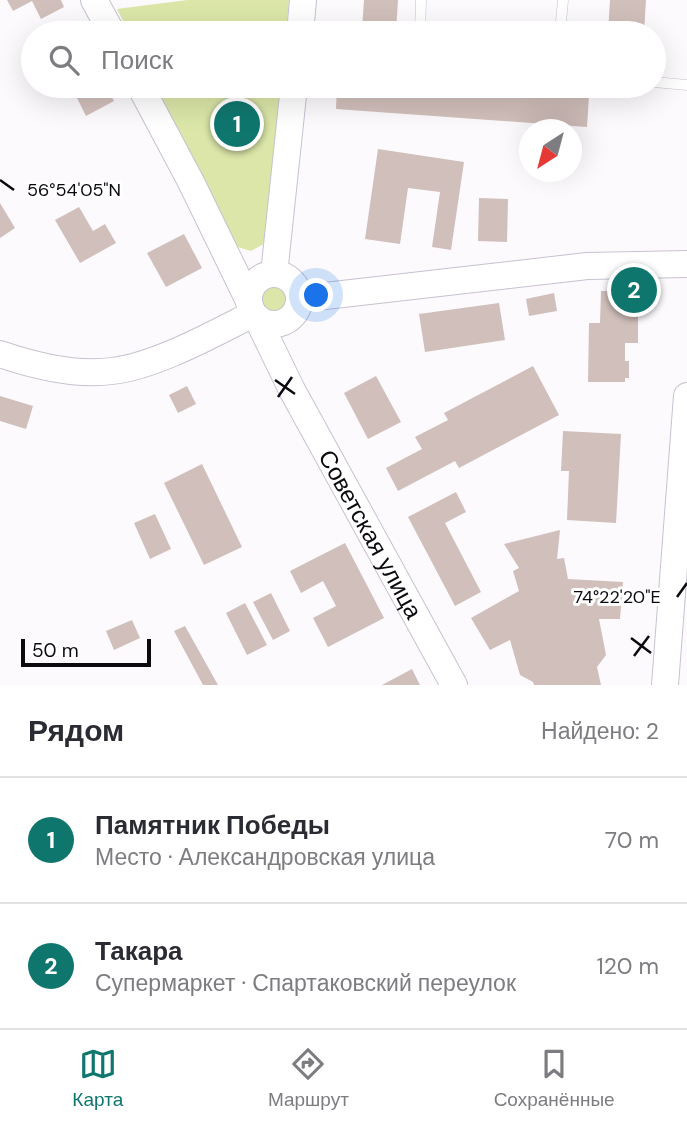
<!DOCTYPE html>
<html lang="ru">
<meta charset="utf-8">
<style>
body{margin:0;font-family:"DM Sans",sans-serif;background:#f7f7f7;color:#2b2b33}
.compass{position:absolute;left:519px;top:119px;width:63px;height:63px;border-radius:50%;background:#fff;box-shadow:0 7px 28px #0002;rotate:216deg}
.scale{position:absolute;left:21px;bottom:18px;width:130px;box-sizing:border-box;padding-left:7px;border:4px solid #0c0a0f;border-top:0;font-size:19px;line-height:24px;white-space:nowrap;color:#0c0a0f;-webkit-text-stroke:5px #fff;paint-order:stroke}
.you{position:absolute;left:317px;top:296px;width:24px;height:24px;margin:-18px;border:5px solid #fff;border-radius:50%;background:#1a73e8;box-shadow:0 0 0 10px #1a73e833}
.badge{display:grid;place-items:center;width:46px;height:46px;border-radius:50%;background:#0f766e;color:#fff;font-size:23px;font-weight:700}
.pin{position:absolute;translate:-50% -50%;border:4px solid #fff;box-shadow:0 2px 7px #0006}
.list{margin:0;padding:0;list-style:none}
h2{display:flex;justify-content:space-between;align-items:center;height:91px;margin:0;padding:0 28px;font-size:30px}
h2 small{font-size:23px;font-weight:400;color:#7c7c81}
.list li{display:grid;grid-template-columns:46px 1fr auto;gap:21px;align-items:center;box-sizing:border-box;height:126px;padding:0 28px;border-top:2px solid #e1e1e2}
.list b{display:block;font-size:26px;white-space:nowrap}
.list p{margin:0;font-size:23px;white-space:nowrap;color:#7c7c81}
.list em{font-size:23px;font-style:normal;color:#7c7c81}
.icon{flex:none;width:38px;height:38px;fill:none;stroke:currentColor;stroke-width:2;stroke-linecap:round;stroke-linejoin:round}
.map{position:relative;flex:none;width:687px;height:685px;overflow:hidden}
.search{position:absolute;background:#fff;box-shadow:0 7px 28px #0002;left:21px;right:21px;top:21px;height:77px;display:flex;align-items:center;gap:18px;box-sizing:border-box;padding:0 24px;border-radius:38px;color:#7c7c81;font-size:26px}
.sheet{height:343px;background:#fff}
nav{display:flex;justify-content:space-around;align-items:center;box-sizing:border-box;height:98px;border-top:2px solid #e1e1e2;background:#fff;font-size:19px;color:#7c7c81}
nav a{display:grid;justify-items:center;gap:4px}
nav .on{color:#0f766e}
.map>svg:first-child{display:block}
</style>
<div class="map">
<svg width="687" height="685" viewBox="0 0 687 685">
<rect width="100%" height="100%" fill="#fcfafd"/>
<g fill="#dbe6a8">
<polygon points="187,0 289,0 286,33 129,33 117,9"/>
<polygon points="155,86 281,86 268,235 262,245 251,251 238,247 228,234"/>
<circle cx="274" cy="300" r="14"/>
</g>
<g fill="#d1bfbb">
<polygon points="7,0 61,0 64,7 41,19 32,1 13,11"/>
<polygon points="364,0 398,0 396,31 362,29"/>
<polygon points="610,0 646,0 644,33 608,33"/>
<polygon points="81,86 106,86 114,101 86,116 73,90"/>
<polygon points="337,86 460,86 589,95 587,127 336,109"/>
<polygon points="378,149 464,162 451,250 432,247 440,192 408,188 400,244 365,239"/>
<polygon points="479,198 508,199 507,242 478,241"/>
<polygon points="0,203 15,228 0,238"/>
<polygon points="79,207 93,231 105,224 116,243 80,263 55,220"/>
<polygon points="184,234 202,268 166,287 147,253"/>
<polygon points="625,285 638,285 638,343 625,343 625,361 629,361 629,378 625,378 625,382 588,382 589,323 600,323 601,291 625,291"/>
<polygon points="554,293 557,311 529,316 526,299"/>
<polygon points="499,303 505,340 425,352 419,314"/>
<polygon points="533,366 559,415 459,468 455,461 398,491 386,468 422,449 415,437 448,420 444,413"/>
<polygon points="376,376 401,422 368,439 344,393"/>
<polygon points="187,386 196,404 178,413 169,395"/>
<polygon points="0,396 33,406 26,429 0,421"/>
<polygon points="563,431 621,434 616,523 567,520 569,471 561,471"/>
<polygon points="202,464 242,547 204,565 164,483"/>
<polygon points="456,492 466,512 445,523 481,592 455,606 408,517"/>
<polygon points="155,514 171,549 150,559 134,523"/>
<polygon points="560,530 557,559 564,558 568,579 623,582 620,619 599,619 606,655 597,667 601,685 534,685 533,682 520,675 510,640 490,650 471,618 519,591 513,571 519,568 504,544"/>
<polygon points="345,543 384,618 328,647 313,618 336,606 323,581 301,593 290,571"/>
<polygon points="271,593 290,631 273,640 253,602"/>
<polygon points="245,603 267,645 247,655 226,613"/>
<polygon points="132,620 140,638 114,650 106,631"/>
<polygon points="185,626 218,685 203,685 174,631"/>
<polygon points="412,669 420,685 382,685"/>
</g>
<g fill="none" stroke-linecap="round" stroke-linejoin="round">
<g stroke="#c8c1d0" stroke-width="11">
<g id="lane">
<polyline points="420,33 421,0"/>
<polyline points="560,33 563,0"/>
<polyline points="654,82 687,85"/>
</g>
</g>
<g stroke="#c8c1d0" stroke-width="28">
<g id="secondary">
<polyline points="94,0 112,33"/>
<polyline points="300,33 303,0"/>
<polyline points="140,86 191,182 248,299"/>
<circle cx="274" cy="299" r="25"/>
<polyline points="274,274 294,86"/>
<polyline points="299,299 587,266 687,264"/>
<path id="s1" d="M258,320l34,70 162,295"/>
<path d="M0,354c35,12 75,22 112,17 44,-5 101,-37 141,-57"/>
<polyline points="665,685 687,396"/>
</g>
</g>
<use href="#lane" stroke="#fff" stroke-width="10"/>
<use href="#secondary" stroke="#fff" stroke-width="26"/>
</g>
<path fill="none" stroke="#0c0a0f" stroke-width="2.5" d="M0,180l14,10M275,380l20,14M278,397l14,-20M677,597l10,-14M631,638l20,15M634,656l15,-20"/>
<g text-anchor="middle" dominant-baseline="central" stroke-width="6" stroke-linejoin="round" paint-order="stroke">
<g font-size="24" fill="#0c0a0f" stroke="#fff">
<text stroke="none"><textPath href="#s1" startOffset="242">Советская улица</textPath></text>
</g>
</g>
<g font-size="18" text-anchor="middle" fill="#0c0a0f" stroke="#fff" stroke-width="6" stroke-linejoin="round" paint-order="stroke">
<text x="74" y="196">56°54'05"N</text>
<text x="617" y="603">74°22'20"E</text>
</g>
</svg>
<svg class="compass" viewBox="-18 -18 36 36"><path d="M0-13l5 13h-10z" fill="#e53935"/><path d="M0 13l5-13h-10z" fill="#7c7c81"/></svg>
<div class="scale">50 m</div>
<div class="you"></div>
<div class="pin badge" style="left:237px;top:124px">1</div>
<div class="pin badge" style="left:634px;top:290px">2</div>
<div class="search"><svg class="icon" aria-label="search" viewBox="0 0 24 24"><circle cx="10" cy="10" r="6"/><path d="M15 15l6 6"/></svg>Поиск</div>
</div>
<section class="sheet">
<h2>Рядом<small>Найдено: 2</small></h2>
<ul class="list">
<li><span class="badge">1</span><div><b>Памятник Победы</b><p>Место · Александровская улица</p></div><em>70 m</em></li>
<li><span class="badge">2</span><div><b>Такара</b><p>Супермаркет · Спартаковский переулок</p></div><em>120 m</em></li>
</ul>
</section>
<nav>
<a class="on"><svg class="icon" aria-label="map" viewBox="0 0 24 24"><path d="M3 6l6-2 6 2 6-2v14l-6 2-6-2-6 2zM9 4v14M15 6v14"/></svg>Карта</a>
<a><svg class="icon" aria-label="directions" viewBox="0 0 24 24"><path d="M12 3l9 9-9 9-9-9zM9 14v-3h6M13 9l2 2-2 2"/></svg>Маршрут</a>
<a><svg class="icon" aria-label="saved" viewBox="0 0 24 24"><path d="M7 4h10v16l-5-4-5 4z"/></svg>Сохранённые</a>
</nav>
